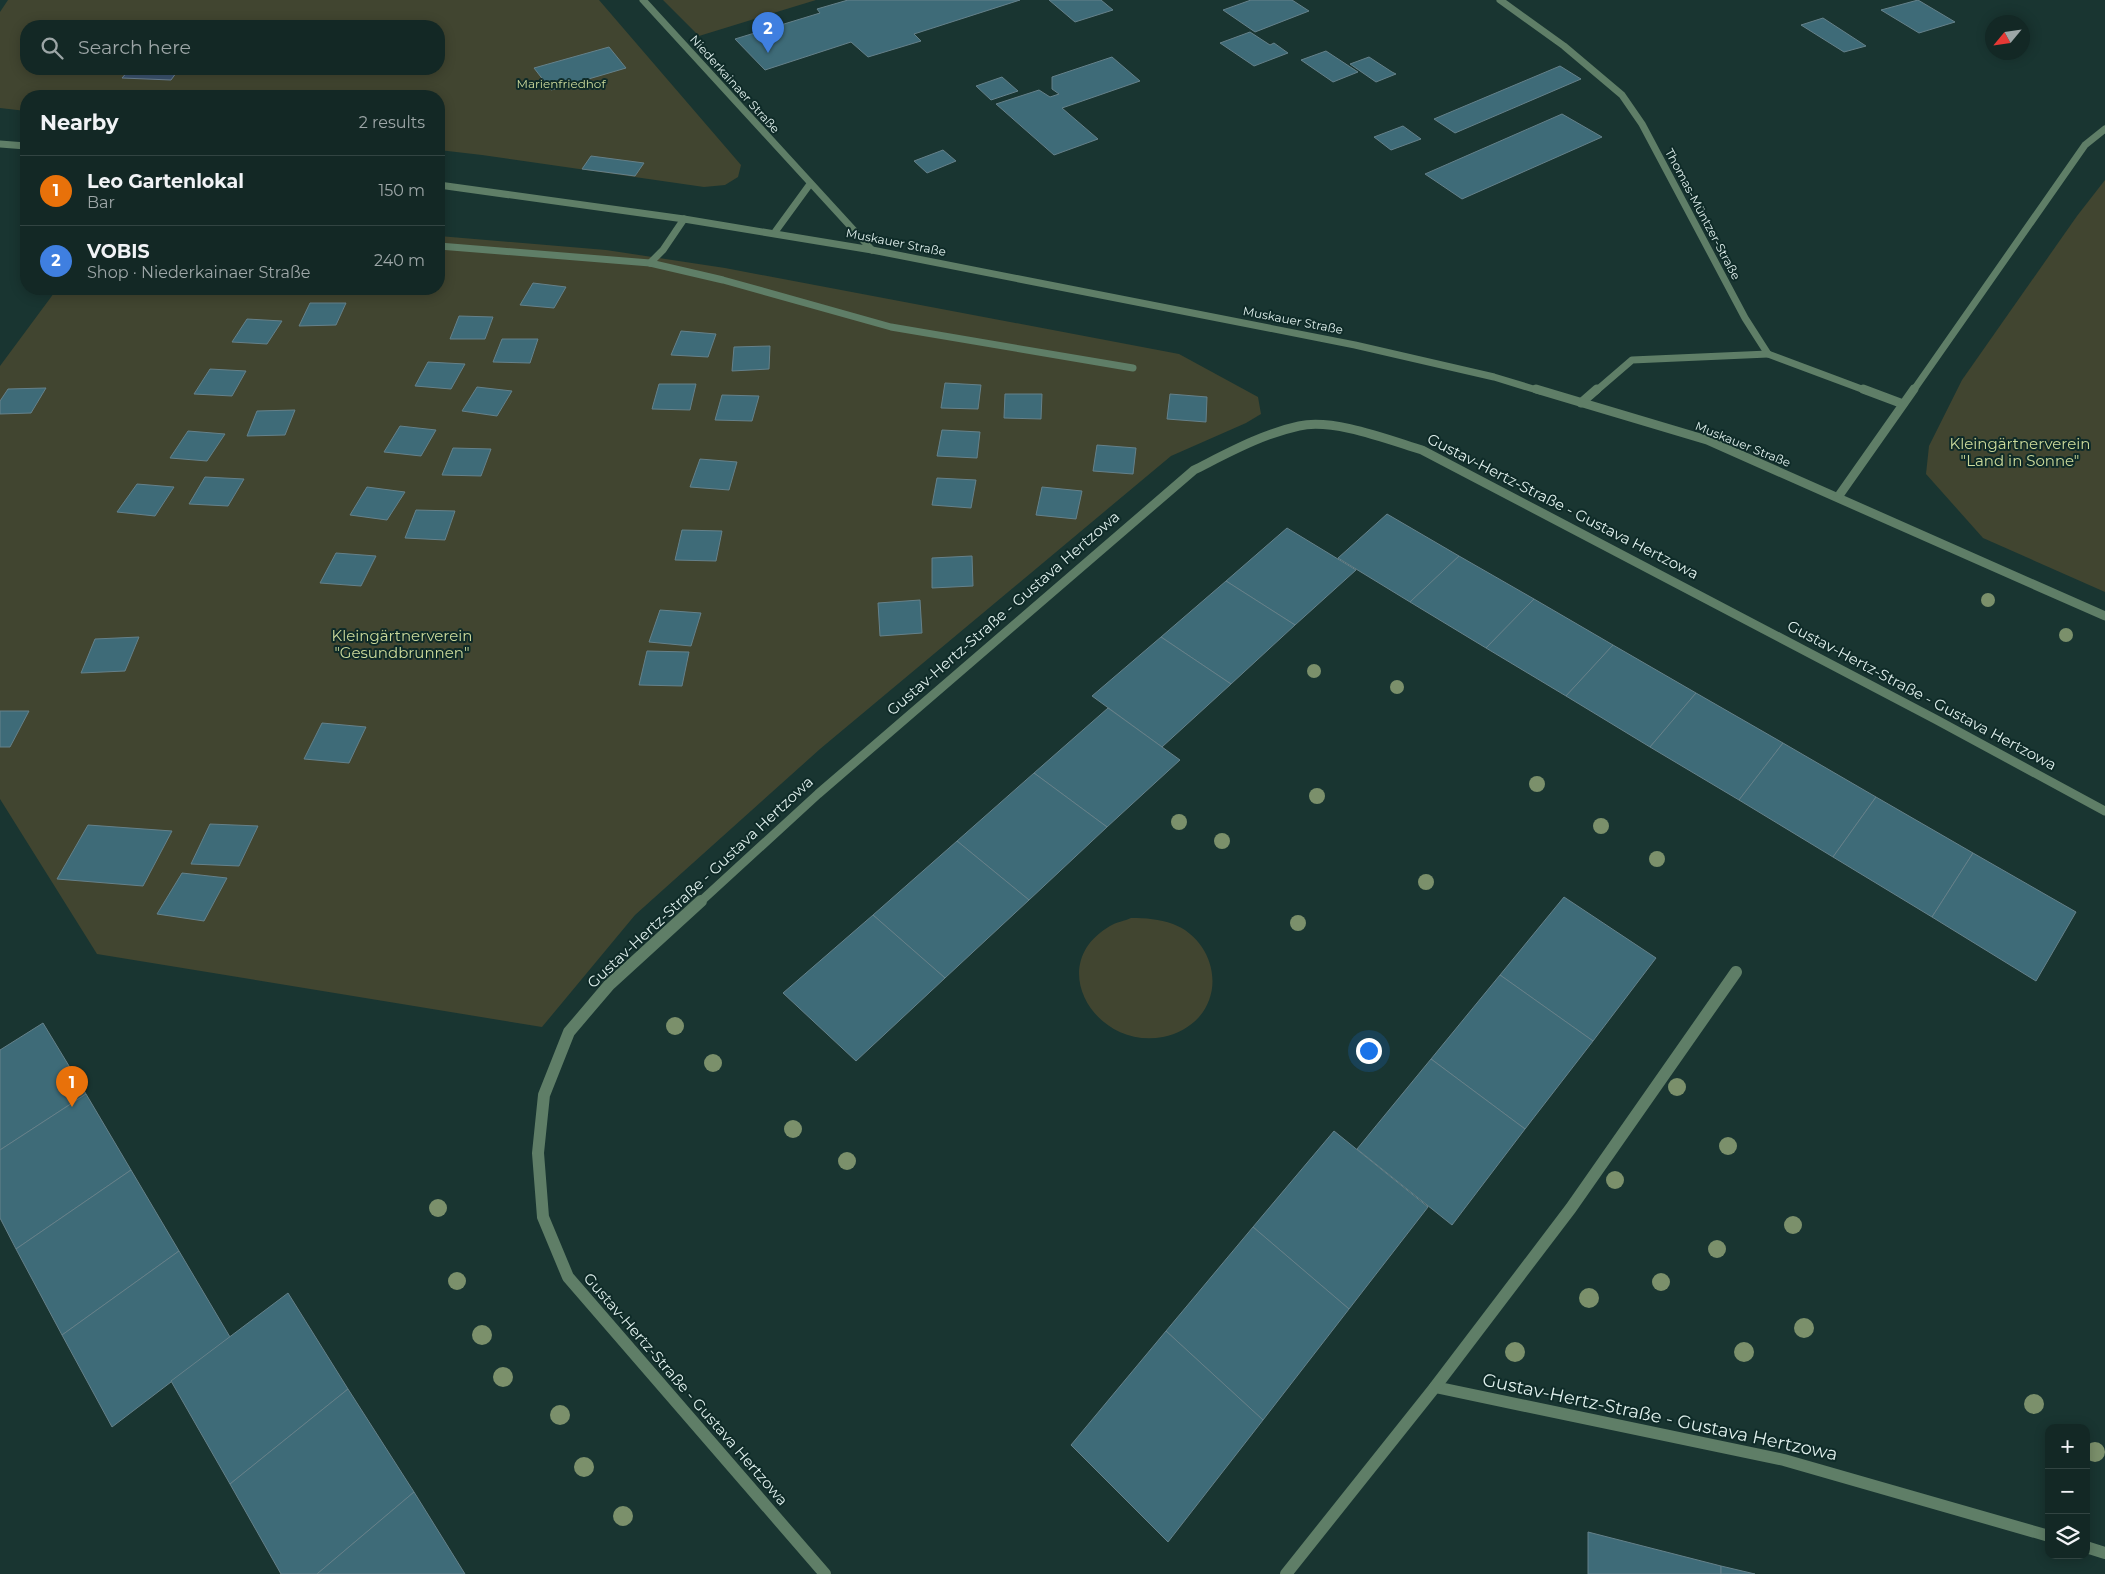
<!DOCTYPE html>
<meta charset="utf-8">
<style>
body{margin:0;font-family:Montserrat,sans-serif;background:#203432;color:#f1f3f6}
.controls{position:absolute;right:15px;bottom:15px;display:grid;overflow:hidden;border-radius:10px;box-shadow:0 2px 12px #0003}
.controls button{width:45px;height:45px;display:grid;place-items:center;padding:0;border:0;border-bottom:1px solid #324442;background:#132825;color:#f1f3f6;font:25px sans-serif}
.compass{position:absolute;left:1985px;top:15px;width:45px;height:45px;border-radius:50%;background:#132825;box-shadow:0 2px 12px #0003;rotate:241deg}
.you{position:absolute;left:1368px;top:1050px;width:18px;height:18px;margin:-12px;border:4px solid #fff;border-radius:50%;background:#1a73e8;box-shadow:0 0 0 8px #1a73e833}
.badge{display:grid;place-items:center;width:32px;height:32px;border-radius:50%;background:#bca0f2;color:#fff;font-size:16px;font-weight:700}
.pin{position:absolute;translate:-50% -41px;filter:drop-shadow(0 1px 2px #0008)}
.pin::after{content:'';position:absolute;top:26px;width:18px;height:15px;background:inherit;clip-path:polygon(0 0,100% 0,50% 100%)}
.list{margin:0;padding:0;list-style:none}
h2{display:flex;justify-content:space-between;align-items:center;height:65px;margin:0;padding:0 20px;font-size:21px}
h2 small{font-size:16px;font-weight:400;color:#9da6a7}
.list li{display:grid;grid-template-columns:32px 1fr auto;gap:15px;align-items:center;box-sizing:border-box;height:70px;padding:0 20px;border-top:1px solid #324442}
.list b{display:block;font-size:19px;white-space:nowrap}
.list p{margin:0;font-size:16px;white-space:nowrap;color:#9da6a7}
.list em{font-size:16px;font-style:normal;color:#9da6a7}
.icon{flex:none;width:28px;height:28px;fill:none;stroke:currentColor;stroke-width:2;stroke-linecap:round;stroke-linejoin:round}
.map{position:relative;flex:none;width:2105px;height:1574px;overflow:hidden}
.search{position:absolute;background:#132825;box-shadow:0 2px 12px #0003;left:20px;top:20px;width:425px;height:55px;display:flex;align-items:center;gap:12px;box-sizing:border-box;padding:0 18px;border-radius:20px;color:#9da6a7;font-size:19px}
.panel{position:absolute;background:#132825;box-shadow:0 2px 12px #0003;left:20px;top:90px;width:425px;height:205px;border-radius:20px}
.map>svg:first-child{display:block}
</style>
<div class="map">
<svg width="2105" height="1574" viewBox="0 0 2105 1574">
<rect width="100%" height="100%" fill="#193531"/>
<g fill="#414530" fill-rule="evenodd">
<path d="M8,0h591l142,165 -3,12 -13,8 -21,2 -222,-32 -43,-5v-54h-413v15l-26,-3v-96zM26,26h413v43h-413z"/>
<polygon points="663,0 816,0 699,36"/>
<polygon points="2105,180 2105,592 1983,538 1926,474 1929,446 1962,380 2077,216"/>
<polygon points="439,236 606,250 725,268 1179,354 1258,397 1261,414 1246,423 1171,456 820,749 635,915 542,1027 97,954 0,799 0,366 57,289 439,289"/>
<path d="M1131,918c15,0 28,1 42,6 37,14 53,62 26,93 -10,11 -22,17 -36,20 -67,13 -120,-72 -53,-111 6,-4 15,-5 21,-8z"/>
</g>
<polygon fill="#3a516c" stroke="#6c8193" points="130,69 179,69 171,80 122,78"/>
<g fill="#3e6b78" stroke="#65818a">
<polygon points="848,0 1020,0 914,34 921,41 868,57 851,42 765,70 735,39 820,13 817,9"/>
<polygon points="1049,0 1101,0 1113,10 1075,22"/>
<polygon points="1251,0 1292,0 1309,11 1255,32 1223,10"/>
<polygon points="1918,0 1955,22 1919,33 1881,10"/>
<polygon points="1823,18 1866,46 1844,52 1801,25"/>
<polygon points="1250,32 1270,45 1274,43 1288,53 1254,66 1220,43"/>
<polygon points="609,47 626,68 551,90 534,68"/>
<polygon points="1326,51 1358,72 1333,82 1301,60"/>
<polygon points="1112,57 1140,81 1062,108 1098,139 1054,155 996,104 1039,90 1050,97 1059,94 1052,89 1052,77"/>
<polygon points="1369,57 1392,72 1396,74 1376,82 1350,64"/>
<polygon points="1560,66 1581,79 1455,133 1434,119"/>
<polygon points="1002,77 1018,91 991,100 976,86"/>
<polygon points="1562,114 1602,137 1462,199 1425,174"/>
<polygon points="1403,126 1421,139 1391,150 1374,137"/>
<polygon points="943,150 956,161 927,173 914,161"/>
<polygon points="591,156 644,163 635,176 582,169"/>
<polygon points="533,283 566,287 554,308 520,305"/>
<polygon points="310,303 346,303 336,325 299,326"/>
<polygon points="459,316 493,317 485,339 450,339"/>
<polygon points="247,319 282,321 267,344 232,342"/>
<polygon points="681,331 716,334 708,357 671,355"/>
<polygon points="502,339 538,339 530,363 493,362"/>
<polygon points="770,346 769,369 732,371 734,347"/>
<polygon points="428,362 465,364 451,389 415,386"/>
<polygon points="210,369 246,371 232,396 194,394"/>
<polygon points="945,383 981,385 978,409 941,408"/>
<polygon points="659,384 696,384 690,410 652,409"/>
<polygon points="477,387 512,391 497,416 462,411"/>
<polygon points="46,388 31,413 0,414 0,401 8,389"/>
<polygon points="1005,394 1042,394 1041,419 1004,418"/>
<polygon points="1170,394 1207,397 1206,422 1167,419"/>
<polygon points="722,395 759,396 752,421 715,420"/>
<polygon points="295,410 285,435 247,436 257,411"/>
<polygon points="400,426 436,430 421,456 384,452"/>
<polygon points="942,430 980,432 977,458 937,456"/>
<polygon points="188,431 225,434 207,461 170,458"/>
<polygon points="1097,445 1136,448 1133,474 1093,471"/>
<polygon points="453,448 491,449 481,476 442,475"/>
<polygon points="700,459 737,462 729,490 690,487"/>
<polygon points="205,477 244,479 228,506 189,504"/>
<polygon points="937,478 976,480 971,508 932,505"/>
<polygon points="137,484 174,487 155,516 117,512"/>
<polygon points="367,487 405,492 387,520 350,515"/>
<polygon points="1042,487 1082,491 1076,519 1036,515"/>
<polygon points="416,510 455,511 445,540 405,538"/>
<polygon points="1387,514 1459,556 1410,602 1338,558"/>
<polygon points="1287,528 1356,570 1295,625 1226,581"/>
<polygon points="682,530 722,531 716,561 675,560"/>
<polygon points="336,553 376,556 361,586 320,583"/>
<polygon points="972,556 973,586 932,588 932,558"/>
<polygon points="1459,556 1534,599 1486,648 1410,602"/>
<polygon points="1226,581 1295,625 1231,684 1161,637"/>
<polygon points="1534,599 1613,645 1566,696 1486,648"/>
<polygon points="920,600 922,633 880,636 878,603"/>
<polygon points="660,610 701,613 691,646 649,642"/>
<polygon points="139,637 125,671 81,673 95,639"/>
<polygon points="1161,637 1231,684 1162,747 1092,696"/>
<polygon points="1613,645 1696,693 1650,747 1566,696"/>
<polygon points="647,651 689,652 682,686 639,685"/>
<polygon points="1696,693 1783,743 1739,800 1650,747"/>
<polygon points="1108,708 1180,760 1107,827 1034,773"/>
<polygon points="0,711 29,711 10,747 0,747"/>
<polygon points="322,723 366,727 349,763 304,759"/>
<polygon points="1783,743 1876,797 1833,857 1739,800"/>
<polygon points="1034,773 1107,827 1029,900 957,841"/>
<polygon points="1876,797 1973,853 1932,917 1833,857"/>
<polygon points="210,824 258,826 239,866 191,864"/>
<polygon points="88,825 172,831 143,886 57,879"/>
<polygon points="957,841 1029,900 945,978 873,915"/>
<polygon points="1973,853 2076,912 2036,981 1932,917"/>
<polygon points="182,873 227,878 204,921 157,914"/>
<polygon points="1564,897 1656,958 1593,1041 1500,975"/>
<polygon points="873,915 945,978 856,1061 783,993"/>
<polygon points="1500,975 1593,1041 1525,1129 1431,1059"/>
<polygon points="43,1023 86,1094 0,1150 0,1050"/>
<polygon points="1431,1059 1525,1129 1452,1225 1357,1149"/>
<polygon points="86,1094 131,1170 16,1249 0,1218 0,1150"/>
<polygon points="1334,1131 1428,1207 1349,1309 1253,1227"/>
<polygon points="131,1170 179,1251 62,1335 16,1249"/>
<polygon points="1253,1227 1349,1309 1263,1420 1166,1331"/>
<polygon points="179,1251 230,1337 112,1427 62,1335"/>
<polygon points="288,1293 348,1389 230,1484 171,1381"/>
<polygon points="1166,1331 1263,1420 1168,1542 1071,1445"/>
<polygon points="348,1389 414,1492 317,1574 281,1574 230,1484"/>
<polygon points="414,1492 465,1574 317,1574"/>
<polygon points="1588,1532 1721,1566 1721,1574 1588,1574"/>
<polygon points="1721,1566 1755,1574 1721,1574"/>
</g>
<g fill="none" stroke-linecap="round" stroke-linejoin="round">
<g stroke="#5f7e67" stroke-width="7">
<polyline points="1500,0 1564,46 1622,95 1642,124 1745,318 1768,354 1867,391"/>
<polyline points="439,246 650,263 723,280 891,327 1133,368"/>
<polyline points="650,263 663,250 684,219"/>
<polyline points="1596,391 1632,360 1768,354"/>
</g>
<g stroke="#5f7e67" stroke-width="9">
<polyline points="1863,389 1903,404"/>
<polyline points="1581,403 1597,389"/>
</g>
<g stroke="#5f7e67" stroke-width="7">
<polyline points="643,0 872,250"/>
<polyline points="775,232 810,184"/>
</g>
<path stroke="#5f7e67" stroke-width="9" d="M699,903l119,-109 376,-324c34,-17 68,-36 105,-44 34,-8 90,14 123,24l513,269 170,92"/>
<g stroke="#5f7e67" stroke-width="12">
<polyline points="701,901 609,985 569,1032 544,1095 538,1153 543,1217 568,1277 825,1574"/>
<polyline points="1435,1387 1784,1460 2049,1536"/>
<polyline points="2086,1547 2105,1553"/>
<polyline points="1286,1574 1435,1387 1571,1208 1736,972"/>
</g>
<g stroke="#5f7e67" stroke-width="7">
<polyline points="0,144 26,146"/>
<polyline points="439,185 684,219 872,250 1355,345 1494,377 1540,391"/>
<polyline points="1913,391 2085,145 2105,129"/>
</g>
<g stroke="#5f7e67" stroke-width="9">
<polyline points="1536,389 1707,440 2105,616"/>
<polyline points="1838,497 1914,389"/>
</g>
</g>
<g fill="#7b906b">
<circle cx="1988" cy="600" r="7"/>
<circle cx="2066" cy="635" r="7"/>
<circle cx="1314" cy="671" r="7"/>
<circle cx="1397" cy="687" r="7"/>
<circle cx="1537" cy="784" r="8"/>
<circle cx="1317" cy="796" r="8"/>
<circle cx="1179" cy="822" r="8"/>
<circle cx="1601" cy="826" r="8"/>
<circle cx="1222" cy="841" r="8"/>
<circle cx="1657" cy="859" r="8"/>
<circle cx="1426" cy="882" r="8"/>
<circle cx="1298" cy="923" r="8"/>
<circle cx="675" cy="1026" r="9"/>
<circle cx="713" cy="1063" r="9"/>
<circle cx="1677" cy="1087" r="9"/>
<circle cx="793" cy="1129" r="9"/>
<circle cx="1728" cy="1146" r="9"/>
<circle cx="847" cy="1161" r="9"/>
<circle cx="1615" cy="1180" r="9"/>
<circle cx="438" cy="1208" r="9"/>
<circle cx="1793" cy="1225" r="9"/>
<circle cx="1717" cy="1249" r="9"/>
<circle cx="457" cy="1281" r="9"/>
<circle cx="1661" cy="1282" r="9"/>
<circle cx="1589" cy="1298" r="10"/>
<circle cx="1804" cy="1328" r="10"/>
<circle cx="482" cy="1335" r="10"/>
<circle cx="1515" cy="1352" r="10"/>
<circle cx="1744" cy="1352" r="10"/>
<circle cx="503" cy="1377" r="10"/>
<circle cx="2034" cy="1404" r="10"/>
<circle cx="560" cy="1415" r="10"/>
<circle cx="2095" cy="1452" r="10"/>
<circle cx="584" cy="1467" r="10"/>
<circle cx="623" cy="1516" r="10"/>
</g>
<g text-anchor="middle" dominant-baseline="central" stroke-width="4" stroke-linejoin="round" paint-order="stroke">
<g font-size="12" fill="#ccda9b" stroke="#0f2b28">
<text x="561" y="83">Marienfriedhof</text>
</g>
<g font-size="12" fill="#e0f0ed" stroke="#0f2b28">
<text transform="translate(735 84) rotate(48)">Niederkainaer Straße</text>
<text transform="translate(1703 214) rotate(62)">Thomas-Müntzer-Straße</text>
<text transform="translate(896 242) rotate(11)">Muskauer Straße</text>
<text transform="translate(1293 320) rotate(11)">Muskauer Straße</text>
<text transform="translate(1743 444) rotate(22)">Muskauer Straße</text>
</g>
<g font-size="15" fill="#ccda9b" stroke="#0f2b28">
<text x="2020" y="443">Kleingärtnerverein<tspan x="2020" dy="17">"Land in Sonne"</tspan></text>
<text x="402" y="635">Kleingärtnerverein<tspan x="402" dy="17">"Gesundbrunnen"</tspan></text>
</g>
<g font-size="15" fill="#e0f0ed" stroke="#0f2b28">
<text transform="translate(1563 506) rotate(27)">Gustav-Hertz-Straße - Gustava Hertzowa</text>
<text transform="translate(1003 613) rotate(-41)">Gustav-Hertz-Straße - Gustava Hertzowa</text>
<text transform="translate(1922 695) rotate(28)">Gustav-Hertz-Straße - Gustava Hertzowa</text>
<text transform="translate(700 882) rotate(-43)">Gustav-Hertz-Straße - Gustava Hertzowa</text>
<text transform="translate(686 1389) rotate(49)">Gustav-Hertz-Straße - Gustava Hertzowa</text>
</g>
<g font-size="18" fill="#e0f0ed" stroke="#0f2b28">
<text transform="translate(1660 1417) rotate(12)">Gustav-Hertz-Straße - Gustava Hertzowa</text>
</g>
</g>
</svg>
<div class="controls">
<button>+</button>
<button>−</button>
<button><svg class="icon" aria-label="layers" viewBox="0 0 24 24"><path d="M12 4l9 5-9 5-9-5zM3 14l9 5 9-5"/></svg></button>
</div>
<svg class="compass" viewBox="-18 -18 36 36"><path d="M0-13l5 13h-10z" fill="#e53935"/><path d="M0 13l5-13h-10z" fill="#9da6a7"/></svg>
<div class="you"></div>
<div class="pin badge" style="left:72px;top:1107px;background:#e8710a">1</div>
<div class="pin badge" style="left:768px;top:53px;background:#3f7fe0">2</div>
<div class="search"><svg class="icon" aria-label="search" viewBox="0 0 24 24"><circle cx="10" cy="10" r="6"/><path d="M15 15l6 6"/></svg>Search here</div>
<section class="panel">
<h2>Nearby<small>2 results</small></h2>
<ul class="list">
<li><span class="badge" style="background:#e8710a">1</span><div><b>Leo Gartenlokal</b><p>Bar</p></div><em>150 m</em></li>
<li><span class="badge" style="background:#3f7fe0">2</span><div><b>VOBIS</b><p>Shop · Niederkainaer Straße</p></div><em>240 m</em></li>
</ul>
</section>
</div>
